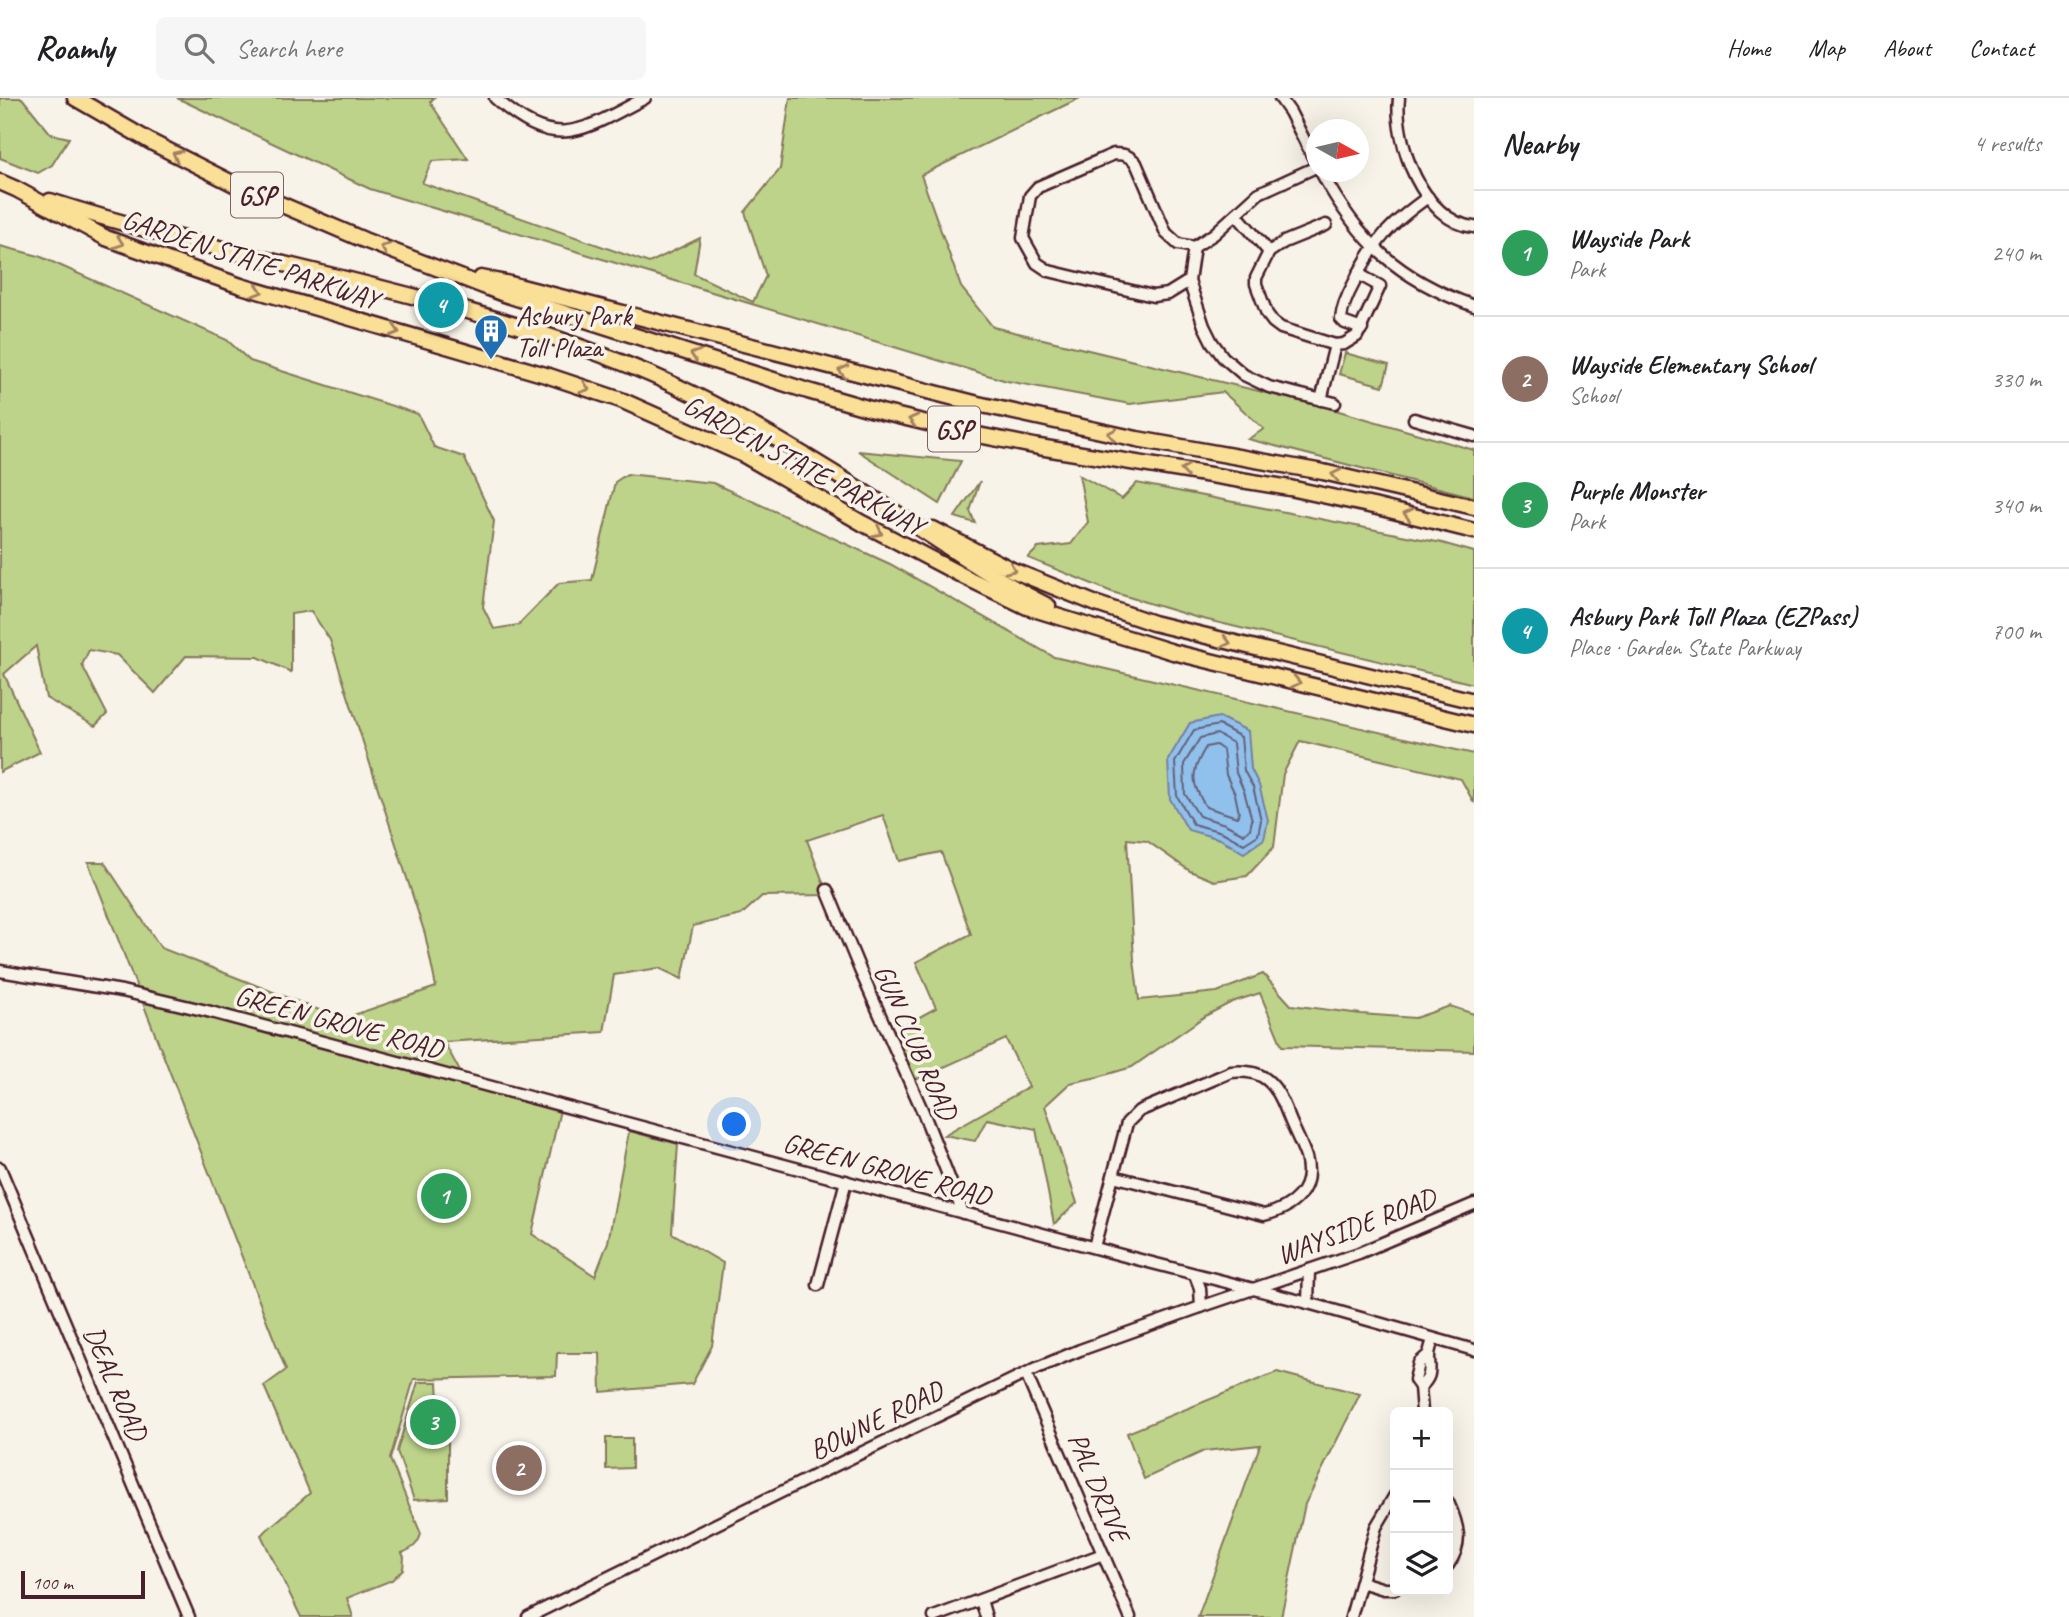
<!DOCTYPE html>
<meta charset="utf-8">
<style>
body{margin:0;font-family:Caveat,sans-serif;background:#f6f6f6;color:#202124}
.controls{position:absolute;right:21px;bottom:21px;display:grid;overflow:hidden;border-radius:10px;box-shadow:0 7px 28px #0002}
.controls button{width:63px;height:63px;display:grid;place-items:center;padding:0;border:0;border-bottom:2px solid #e0e0e0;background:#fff;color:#202124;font:35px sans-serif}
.compass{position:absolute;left:1306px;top:21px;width:63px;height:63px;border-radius:50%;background:#fff;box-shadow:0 7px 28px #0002;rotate:98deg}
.scale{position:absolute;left:21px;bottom:18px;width:124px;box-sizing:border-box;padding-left:7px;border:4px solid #4a1f2b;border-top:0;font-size:19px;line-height:24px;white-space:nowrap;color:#4a1f2b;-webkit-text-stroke:5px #f7f3e8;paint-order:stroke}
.you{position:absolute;left:735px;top:1027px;width:24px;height:24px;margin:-18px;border:5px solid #fff;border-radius:50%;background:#1a73e8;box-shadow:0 0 0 10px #1a73e833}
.badge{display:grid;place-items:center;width:46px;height:46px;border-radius:50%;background:#b45309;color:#fff;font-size:23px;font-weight:700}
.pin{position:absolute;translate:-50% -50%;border:4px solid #fff;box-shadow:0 2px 7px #0006}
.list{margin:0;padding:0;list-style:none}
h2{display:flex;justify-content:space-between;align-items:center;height:91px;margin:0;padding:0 28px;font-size:30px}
h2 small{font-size:23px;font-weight:400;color:#757577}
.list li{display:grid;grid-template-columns:46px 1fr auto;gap:21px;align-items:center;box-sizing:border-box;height:126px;padding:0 28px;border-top:2px solid #e0e0e0}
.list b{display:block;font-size:26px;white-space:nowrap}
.list p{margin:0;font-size:23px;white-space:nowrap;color:#757577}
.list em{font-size:23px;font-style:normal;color:#757577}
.icon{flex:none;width:38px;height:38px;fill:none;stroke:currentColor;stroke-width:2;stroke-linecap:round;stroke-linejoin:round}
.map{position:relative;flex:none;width:1474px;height:1519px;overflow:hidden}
header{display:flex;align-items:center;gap:42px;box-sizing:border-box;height:98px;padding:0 35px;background:#fff;border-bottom:2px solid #e0e0e0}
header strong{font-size:33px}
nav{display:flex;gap:38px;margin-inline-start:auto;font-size:24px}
.search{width:490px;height:63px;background:#f6f6f6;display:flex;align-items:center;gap:18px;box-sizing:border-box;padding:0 24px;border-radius:10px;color:#757577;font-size:26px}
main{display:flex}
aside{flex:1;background:#fff}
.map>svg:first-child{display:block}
</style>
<header>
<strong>Roamly</strong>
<div class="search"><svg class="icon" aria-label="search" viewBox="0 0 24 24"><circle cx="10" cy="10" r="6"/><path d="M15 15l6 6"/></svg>Search here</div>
<nav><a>Home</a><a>Map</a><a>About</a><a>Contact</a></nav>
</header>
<main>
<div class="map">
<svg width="1474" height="1519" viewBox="0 0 1474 1519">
<rect width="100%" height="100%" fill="#f7f3e8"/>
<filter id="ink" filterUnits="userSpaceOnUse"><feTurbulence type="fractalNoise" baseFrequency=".0143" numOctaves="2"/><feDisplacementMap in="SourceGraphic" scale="14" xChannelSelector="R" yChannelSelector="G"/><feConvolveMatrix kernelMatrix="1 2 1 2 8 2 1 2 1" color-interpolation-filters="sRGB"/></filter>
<g filter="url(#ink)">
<g fill="#bdd38a" stroke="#84795a" stroke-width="2">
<polygon points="0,0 22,0 51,36 69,40 52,67 38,75 0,60"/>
<polygon points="177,0 434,0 430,4 468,61 432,63 422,85 649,165 700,140 694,176 753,204 766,178 745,114 780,71 790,0 1080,0 921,77 961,189 993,229 1325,309 1474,352 1474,399 1248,341 1264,331 1223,294 1130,306 1007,283 370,91"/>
<path d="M0,148l39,10 188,84 23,21 168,53 16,33 30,10 30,64 -11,86 11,22 24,-4 41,-42 33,-3 23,-98 12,-8 86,9 177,81 164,93 420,97v49l-13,-24 -161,-38 -17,33 -9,73 -27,29 -33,5 -24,-10 -43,-30 -20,-2 7,121 5,40 78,-8 46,-18 28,31 70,9 54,4 35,-12 24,8v37l-192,-5 -22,-53 -28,9 -27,14 -73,51 -34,10 -28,6 -25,23 32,97 -23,21 -18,-95 -49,-10 -12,22 -31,-6 85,-48 -23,-48 -95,43 -21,-49 46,-25 -20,-46 55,-28 -30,-82 -42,9 -16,-46 -76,25 21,55 -66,1 -21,19 -48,11 -11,53 -23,-11 -45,7 -10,57 -160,10 19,35 97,33 -28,124 63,42 13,-34 21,-111 49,13 -6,89 51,30 -11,83 -20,38 -91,8 -1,-39h-43l-1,23 -142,3 -24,80 31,75c-3,11 -9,15 -19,19l2,4 -1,12 -11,11 -45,18 6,19h-52l-40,-82 49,-42 -46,-107 22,-16 -198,-508h16l57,86 181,71 94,-32 -11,-53 -95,-294 -19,-29 -20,3v58l-33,-15 -72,-1 -31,37 -38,-38 -28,-5 -7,15 25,49 -12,12 -49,-28 -10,-52 -32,28 36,78 -40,20z"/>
<polygon points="1345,255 1389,267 1383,288 1339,276"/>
<polygon points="858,353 961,363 940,406"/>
<polygon points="1079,377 1122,401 1137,385 1442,445 1474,454 1474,586 1195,519 1112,494 1028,460 1038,450 1071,446 1088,424"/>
<polygon points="980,383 970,413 975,425 955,419"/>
<polygon points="1277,1274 1360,1296 1305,1406 1281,1519 1198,1519 1260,1347 1204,1353 1144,1381 1127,1335"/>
<polygon points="418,1284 438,1284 441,1342 448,1343 448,1400 414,1402 397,1353"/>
<polygon points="606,1340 632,1340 632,1370 606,1371"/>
</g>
<polygon fill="#90c1ec" stroke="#74809f" stroke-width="2" points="1219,619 1248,633 1251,671 1259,687 1268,722 1264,741 1244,755 1220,741 1188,732 1170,701 1168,662 1190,625"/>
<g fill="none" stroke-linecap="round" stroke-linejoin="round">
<g stroke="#666078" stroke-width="2">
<polygon points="1219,627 1241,639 1244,673 1253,689 1261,722 1258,737 1244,746 1222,734 1193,726 1177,698 1175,664 1194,632"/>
<polygon points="1217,636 1233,645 1236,675 1244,693 1252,722 1250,731 1244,736 1225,726 1199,718 1185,696 1184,666 1200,640"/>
<path d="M1216,647l7,5 3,25 9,19 4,19 -2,4 -31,-10c-16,-24 -15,-36 0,-60z"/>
</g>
<g stroke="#4a1f2b" stroke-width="15">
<g id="minor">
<path d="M495,0c62,55 86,33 150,0"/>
<polyline points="1280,0 1290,14 1316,65"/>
<path d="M1399,0c-5,44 24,124 75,129"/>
<path d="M1321,74c38,70 77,107 153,134"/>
<polyline points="1236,116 1269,154"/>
<polyline points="1326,127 1284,144 1269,154 1256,180 1256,186 1267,216 1273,224 1281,230 1335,247 1344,246 1357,238 1380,188 1358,176"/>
<polyline points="1194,149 1189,183 1204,228 1212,244 1223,259 1244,277 1269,289 1335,305"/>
<polyline points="1194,149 1214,136 1259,95 1316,69"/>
<path d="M1189,183l-21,13 -15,2 -104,-25 -12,-8 -14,-25 7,-42 8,-9 76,-33c9,0 15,1 22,9l30,70 12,11 16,3"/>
<path d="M1362,231l-17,-6 -4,-4c1,-13 7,-25 13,-36 20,-42 36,-59 74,-86"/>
<polyline points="1321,302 1335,247"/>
<polyline points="1414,321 1474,338"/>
<polyline points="827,792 860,872 923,1014 963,1115"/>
<polyline points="0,873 122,893 207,913 1125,1158 1308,1205 1474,1252"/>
<polyline points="0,1070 189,1519"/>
<path d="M1094,1149l33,-124 12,-12 92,-39c11,-1 22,-1 32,5 16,10 21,29 28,45 5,12 11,23 15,35 9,33 -13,51 -42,58l-151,-39"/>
<polyline points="1195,1177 1200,1190 1201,1209"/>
<polyline points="818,1187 846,1083"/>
<polyline points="1308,1205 1309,1172"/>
<polyline points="1026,1276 1130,1519"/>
<path d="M1420,1289c13,-11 9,-18 9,-31 0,-6 3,-12 4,-17"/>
<polyline points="1422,1314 1420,1289 1415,1282 1419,1265 1428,1257"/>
<path d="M1448,1404c10,22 16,41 0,63"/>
<polyline points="1361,1484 1384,1491 1395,1491"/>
<polyline points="981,1502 986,1519"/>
<polyline points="528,1519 830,1370 1037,1270 1080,1252 1209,1206 1359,1155 1474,1106"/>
<polyline points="934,1519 1103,1456"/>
<polyline points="1351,1519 1376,1429 1395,1397"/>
</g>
</g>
<g stroke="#4a1f2b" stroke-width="19">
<g id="highway">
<polyline points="75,0 153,45 238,88 364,142 504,196 808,293 881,314 978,337 1039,349 1290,390 1373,408 1474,433"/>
<polyline points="0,84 16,91 106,140 181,167 241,188 549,278 621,302 742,356 862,425 965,479 1027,509 1173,554 1474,627"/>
<path d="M50,103c199,64 409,91 602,174 73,32 143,73 210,116 62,39 120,82 186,115"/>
<polyline points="481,180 506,185 978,306 1137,341 1323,374 1474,409"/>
<polyline points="933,431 1012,472 1094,505 1153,525 1474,603"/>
</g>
</g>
<use href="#minor" stroke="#f7f3e8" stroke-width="10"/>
<use href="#highway" stroke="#fadf96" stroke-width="14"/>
</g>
<defs><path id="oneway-chevron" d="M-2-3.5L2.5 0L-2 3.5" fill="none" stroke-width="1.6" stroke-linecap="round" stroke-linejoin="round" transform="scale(1.75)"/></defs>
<g stroke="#a27f60">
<use href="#oneway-chevron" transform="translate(177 57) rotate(-153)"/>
<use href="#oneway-chevron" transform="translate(119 145) rotate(20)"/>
<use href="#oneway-chevron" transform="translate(385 150) rotate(-159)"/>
<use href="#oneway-chevron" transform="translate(258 193) rotate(17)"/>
<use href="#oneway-chevron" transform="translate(395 233) rotate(16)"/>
<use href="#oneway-chevron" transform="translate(695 257) rotate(-162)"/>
<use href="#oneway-chevron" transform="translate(843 273) rotate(-166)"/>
<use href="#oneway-chevron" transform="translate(585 290) rotate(19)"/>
<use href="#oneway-chevron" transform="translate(913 322) rotate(-166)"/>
<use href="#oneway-chevron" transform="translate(1112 336) rotate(-169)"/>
<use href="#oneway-chevron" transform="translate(1185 372) rotate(-171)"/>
<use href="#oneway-chevron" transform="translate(1336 377) rotate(-168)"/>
<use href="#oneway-chevron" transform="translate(1408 416) rotate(-166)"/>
<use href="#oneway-chevron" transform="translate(878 434) rotate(28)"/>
<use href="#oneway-chevron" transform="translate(1011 471) rotate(25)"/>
<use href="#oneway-chevron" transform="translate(1226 544) rotate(13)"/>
<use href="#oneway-chevron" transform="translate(1296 584) rotate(13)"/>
</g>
</g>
<defs>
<g id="building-pin" transform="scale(1.75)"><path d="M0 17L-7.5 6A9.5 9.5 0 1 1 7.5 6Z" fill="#1f6fb2" stroke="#f7f3e8"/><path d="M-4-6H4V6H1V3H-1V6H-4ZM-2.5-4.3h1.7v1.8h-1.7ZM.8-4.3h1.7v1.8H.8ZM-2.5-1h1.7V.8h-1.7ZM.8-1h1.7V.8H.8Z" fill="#fff"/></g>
</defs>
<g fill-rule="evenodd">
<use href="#building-pin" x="491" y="233"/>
</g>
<g text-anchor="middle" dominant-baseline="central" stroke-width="7" stroke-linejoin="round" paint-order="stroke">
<g fill="#f7f3e8" stroke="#7e5f64" stroke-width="2">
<rect x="231" y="74.5" width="52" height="45" rx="5"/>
<rect x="928" y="308.5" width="52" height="45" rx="5"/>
</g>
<g font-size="26" font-weight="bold" fill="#4a1f2b">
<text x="257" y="97">GSP</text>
<text x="954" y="331">GSP</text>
</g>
<g font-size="28" fill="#4a1f2b" stroke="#f7f3e8">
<text transform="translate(251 161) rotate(18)">GARDEN STATE PARKWAY</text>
<text transform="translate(804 367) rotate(28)">GARDEN STATE PARKWAY</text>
<text transform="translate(339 924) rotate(15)">GREEN GROVE ROAD</text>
<text transform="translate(916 944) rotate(66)">GUN CLUB ROAD</text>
<text transform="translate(887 1071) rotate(15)">GREEN GROVE ROAD</text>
<text transform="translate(1356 1128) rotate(-21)">WAYSIDE ROAD</text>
<text transform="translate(116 1285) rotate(67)">DEAL ROAD</text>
<text transform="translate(876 1322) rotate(-26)">BOWNE ROAD</text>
<text transform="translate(1099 1389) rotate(67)">PAL DRIVE</text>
</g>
<g font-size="28" fill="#4a1f2b" stroke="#f7f3e8" text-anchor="start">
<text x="516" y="217">Asbury Park<tspan x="516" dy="32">Toll Plaza</tspan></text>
</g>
</g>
</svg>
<div class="controls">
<button>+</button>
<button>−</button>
<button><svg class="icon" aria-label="layers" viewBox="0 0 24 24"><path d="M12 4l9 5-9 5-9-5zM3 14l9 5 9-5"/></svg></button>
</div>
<svg class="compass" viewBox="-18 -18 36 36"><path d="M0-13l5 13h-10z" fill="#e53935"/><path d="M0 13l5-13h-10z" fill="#757577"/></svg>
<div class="scale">100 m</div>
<div class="you"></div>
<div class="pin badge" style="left:444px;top:1098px;background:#2e9e5b">1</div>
<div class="pin badge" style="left:519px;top:1370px;background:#8d6e63">2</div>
<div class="pin badge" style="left:433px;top:1324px;background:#2e9e5b">3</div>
<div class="pin badge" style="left:441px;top:207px;background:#0f9aa8">4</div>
</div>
<aside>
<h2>Nearby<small>4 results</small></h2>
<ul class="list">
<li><span class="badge" style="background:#2e9e5b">1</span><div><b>Wayside Park</b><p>Park</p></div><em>240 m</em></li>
<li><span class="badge" style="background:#8d6e63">2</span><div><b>Wayside Elementary School</b><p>School</p></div><em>330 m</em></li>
<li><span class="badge" style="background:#2e9e5b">3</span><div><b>Purple Monster</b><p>Park</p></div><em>340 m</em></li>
<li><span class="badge" style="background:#0f9aa8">4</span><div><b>Asbury Park Toll Plaza (EZPass)</b><p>Place · Garden State Parkway</p></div><em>700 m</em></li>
</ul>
</aside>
</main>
